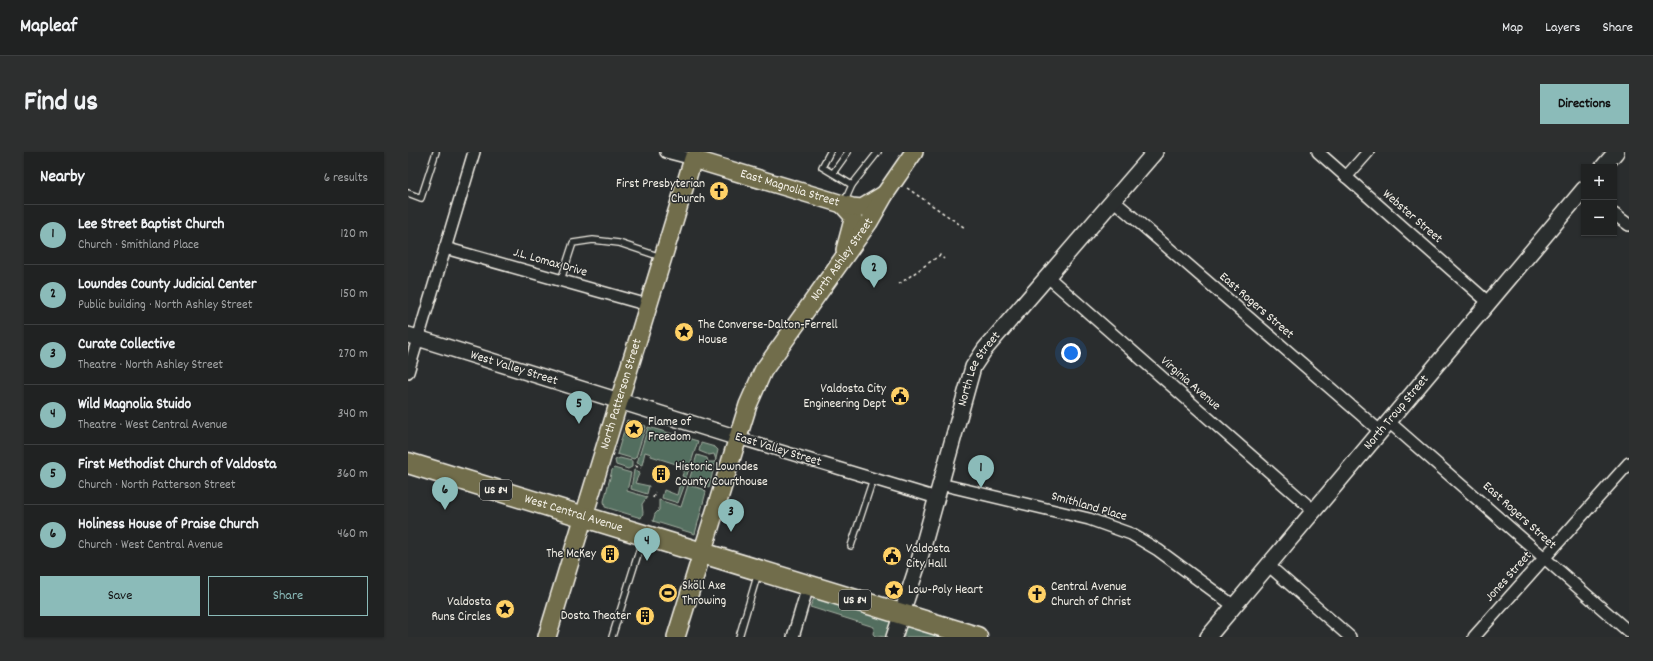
<!DOCTYPE html>
<meta charset="utf-8">
<style>
body{margin:0;font-family:Dekko,sans-serif;background:#2d2f2f;color:#f1f3f6}
.controls{position:absolute;right:12px;top:12px;display:grid;overflow:hidden;border-radius:0px;box-shadow:0 1px 3px #0004}
.controls button{width:36px;height:36px;display:grid;place-items:center;padding:0;border:0;border-bottom:1px solid #3d3f40;background:#202222;color:#f1f3f6;font:20px sans-serif}
.you{position:absolute;left:663px;top:201px;width:14px;height:14px;margin:-10px;border:3px solid #fff;border-radius:50%;background:#1a73e8;box-shadow:0 0 0 6px #1a73e833}
.badge{display:grid;place-items:center;width:26px;height:26px;border-radius:50%;background:#8bbbb9;color:#111;font-size:13px;font-weight:700}
.pin{position:absolute;translate:-50% -33px;filter:drop-shadow(0 1px 2px #0008)}
.pin::after{content:'';position:absolute;top:21px;width:14px;height:12px;background:inherit;clip-path:polygon(0 0,100% 0,50% 100%)}
.list{margin:0;padding:0;list-style:none}
h2{display:flex;justify-content:space-between;align-items:center;height:52px;margin:0;padding:0 16px;font-size:17px}
h2 small{font-size:13px;font-weight:400;color:#a2a4a5}
.list li{display:grid;grid-template-columns:26px 1fr auto;gap:12px;align-items:center;box-sizing:border-box;height:60px;padding:0 16px;border-top:1px solid #3d3f40}
.list b{display:block;font-size:15px;white-space:nowrap}
.list p{margin:0;font-size:13px;white-space:nowrap;color:#a2a4a5}
.list em{font-size:13px;font-style:normal;color:#a2a4a5}
.actions{display:flex;gap:8px;padding:12px 16px}
.actions a{flex:1;padding:9px 0;border:1px solid #8bbbb9;border-radius:0px;text-align:center;font-size:14px;color:#8bbbb9}
.actions .main{background:#8bbbb9;color:#111}
.map{position:relative;flex:none;width:1221px;height:485px;overflow:hidden;border-radius:0px}
header{display:flex;align-items:center;gap:24px;box-sizing:border-box;height:56px;padding:0 20px;background:#202222;border-bottom:1px solid #3d3f40}
header strong{font-size:19px}
nav{display:flex;gap:22px;margin-inline-start:auto;font-size:14px}
.intro{display:flex;align-items:center;justify-content:space-between;box-sizing:border-box;height:96px;padding:0 24px}
h1{margin:0;font-size:28px}
.button{padding:10px 18px;border-radius:0px;background:#8bbbb9;color:#111;font-size:14px;font-weight:700}
main{display:flex;gap:24px;padding:0 24px}
aside{flex:1;background:#202222;border-radius:0px;box-shadow:0 1px 3px #0004}
.map>svg:first-child{display:block}
</style>
<header>
<strong>Mapleaf</strong>
<nav><a>Map</a><a>Layers</a><a>Share</a></nav>
</header>
<div class="intro"><h1>Find us</h1><a class="button">Directions</a></div>
<main>
<aside>
<h2>Nearby<small>6 results</small></h2>
<ul class="list">
<li><span class="badge">1</span><div><b>Lee Street Baptist Church</b><p>Church · Smithland Place</p></div><em>120 m</em></li>
<li><span class="badge">2</span><div><b>Lowndes County Judicial Center</b><p>Public building · North Ashley Street</p></div><em>150 m</em></li>
<li><span class="badge">3</span><div><b>Curate Collective</b><p>Theatre · North Ashley Street</p></div><em>270 m</em></li>
<li><span class="badge">4</span><div><b>Wild Magnolia Stuido</b><p>Theatre · West Central Avenue</p></div><em>340 m</em></li>
<li><span class="badge">5</span><div><b>First Methodist Church of Valdosta</b><p>Church · North Patterson Street</p></div><em>360 m</em></li>
<li><span class="badge">6</span><div><b>Holiness House of Praise Church</b><p>Church · West Central Avenue</p></div><em>460 m</em></li>
</ul>
<div class="actions"><a class="main">Save</a><a>Share</a></div>
</aside>
<div class="map">
<svg width="1221" height="485" viewBox="0 0 1221 485">
<rect width="100%" height="100%" fill="#2a2d2e"/>
<filter id="ink" filterUnits="userSpaceOnUse"><feTurbulence type="fractalNoise" baseFrequency=".025" numOctaves="2"/><feDisplacementMap in="SourceGraphic" scale="8" xChannelSelector="R" yChannelSelector="G"/><feConvolveMatrix kernelMatrix="1 2 1 2 8 2 1 2 1" color-interpolation-filters="sRGB"/></filter>
<g filter="url(#ink)">
<g fill="#536e5e" stroke="#a4b0a3">
<polygon points="219,268 238,274 228,305 226,307 209,302"/>
<polygon points="240,275 290,289 278,326 274,324 278,313 272,311 271,313 243,304 243,302 237,300 234,313 229,311"/>
<polygon points="293,291 307,295 310,298 301,336 281,328 289,303 299,306 300,310 306,310 308,308 306,302 301,303 291,299"/>
<polygon points="212,306 224,309 224,315 220,317 208,313 207,308"/>
<polygon points="206,316 223,321 219,339 239,345 234,352 235,361 233,366 197,355 196,349 204,318"/>
<polygon points="226,318 232,320 227,331 241,334 239,342 223,337"/>
<polygon points="272,331 277,332 270,351 254,346 256,338 269,343"/>
<polygon points="280,333 295,337 298,340 287,382 245,369 247,362 251,358 251,348 273,355"/>
<polygon points="406,446 409,446 483,468 484,471 480,485 467,484 465,482 466,475 402,455"/>
<polygon points="497,475 500,475 534,485 494,485"/>
</g>
<g fill="none" stroke-linecap="round" stroke-linejoin="round">
<g stroke="#f4f1e8" stroke-width="8">
<g id="lane">
<polyline points="422,0 414,15 444,33 470,0"/>
<polyline points="425,21 440,0"/>
<polyline points="0,41 13,46 28,0"/>
<polyline points="436,51 444,33"/>
<polyline points="153,128 165,91 185,88 211,91 253,105"/>
<polyline points="443,394 465,327"/>
<polyline points="204,485 235,386"/>
<polyline points="331,485 350,421"/>
</g>
</g>
<g stroke="#f4f1e8" stroke-width="14">
<g id="street">
<polyline points="258,0 285,7"/>
<polyline points="910,0 1081,151"/>
<polyline points="938,25 960,0"/>
<polyline points="705,48 973,280"/>
<polyline points="1206,62 1221,73"/>
<polyline points="37,96 240,153"/>
<polyline points="640,125 906,359"/>
<polyline points="0,220 66,0"/>
<polyline points="981,270 1221,480"/>
<polyline points="330,286 529,346"/>
<polyline points="532,332 681,367 723,382 750,398 826,454"/>
<polyline points="860,413 942,485"/>
<polyline points="385,485 400,434"/>
<polyline points="1066,485 1221,311"/>
</g>
</g>
<g stroke="#f4f1e8" stroke-width="18">
<g id="secondary">
<polyline points="1195,15 1208,0"/>
<path id="s1" d="M0,183l330,103"/>
<path id="s2" d="M486,485l25,-76 54,-194 12,-18 170,-197"/>
<path id="s3" d="M800,485l376,-448"/>
</g>
</g>
<g stroke="#f4f1e8" stroke-width="20">
<g id="primary">
<polyline points="435,53 444,63 445,68 437,98"/>
<path id="s4" d="M139,485l146,-478 159,48 10,1 23,-14"/>
<path id="s5" d="M268,485l72,-232 15,-34 106,-149 16,-28 29,-42"/>
</g>
</g>
<g stroke="#f4f1e8" stroke-width="23">
<g id="highway">
<path id="s6" d="M0,311l569,174"/>
</g>
</g>
<g stroke="#f4f1e8" stroke-width="1.5" stroke-dasharray="3 3" stroke-linecap="butt">
<polyline points="499,36 557,76"/>
<polyline points="491,132 532,103 536,107"/>
<polyline points="227,314 233,316"/>
<polyline points="272,328 280,330"/>
<polyline points="245,346 247,340"/>
</g>
<use href="#lane" stroke="#2a2d2e" stroke-width="5.5"/>
<use href="#street" stroke="#2a2d2e" stroke-width="11"/>
<use href="#secondary" stroke="#2a2d2e" stroke-width="15"/>
<use href="#primary" stroke="#716d4b" stroke-width="17"/>
<use href="#highway" stroke="#716d4b" stroke-width="20"/>
</g>
</g>
<defs>
<g id="church-disc" transform="scale(1)"><circle r="9.5" fill="#ffd166" stroke="#2a2d2e"/><path d="M-1.2-6h2.4v3.5h3.3v2.4h-3.3V6h-2.4V-.1h-3.3v-2.4h3.3Z" fill="#111"/></g>
<g id="sight-disc" transform="scale(1)"><circle r="9.5" fill="#ffd166" stroke="#2a2d2e"/><path d="M0-6L1.8-2.2L6-1.7L2.9 1.2L3.7 5.4L0 3.3L-3.7 5.4L-2.9 1.2L-6-1.7L-1.8-2.2Z" fill="#111"/></g>
<g id="civic-disc" transform="scale(1)"><circle r="9.5" fill="#ffd166" stroke="#2a2d2e"/><path d="M-.6-6.5H3V-4.5H.6V-3L4-1V1h2V6H-6V1h2V-1L-.6-3ZM-1.2 2.5V6h2.4V2.5Z" fill="#111"/></g>
<g id="building-disc" transform="scale(1)"><circle r="9.5" fill="#ffd166" stroke="#2a2d2e"/><path d="M-4-6H4V6H1V3H-1V6H-4ZM-2.5-4.3h1.7v1.8h-1.7ZM.8-4.3h1.7v1.8H.8ZM-2.5-1h1.7V.8h-1.7ZM.8-1h1.7V.8H.8Z" fill="#111"/></g>
<g id="stadium-disc" transform="scale(1)"><circle r="9.5" fill="#ffd166" stroke="#2a2d2e"/><path d="M0-5a6.5 5 0 1 0 0 10a6.5 5 0 1 0 0-10ZM-3.5-1.8h7v3.6h-7Z" fill="#111"/></g>
</defs>
<g fill-rule="evenodd">
<use href="#church-disc" x="311" y="39"/>
<use href="#sight-disc" x="276" y="180"/>
<use href="#civic-disc" x="492" y="244"/>
<use href="#sight-disc" x="226" y="277"/>
<use href="#building-disc" x="253" y="322"/>
<use href="#building-disc" x="202" y="402"/>
<use href="#civic-disc" x="484" y="404"/>
<use href="#sight-disc" x="486" y="438"/>
<use href="#stadium-disc" x="260" y="441"/>
<use href="#church-disc" x="629" y="442"/>
<use href="#sight-disc" x="97" y="457"/>
<use href="#building-disc" x="237" y="464"/>
</g>
<g text-anchor="middle" dominant-baseline="central" stroke-width="3" stroke-linejoin="round" paint-order="stroke">
<g fill="#2a2d2e" stroke="#b7b6b0" stroke-width="1">
<rect x="72" y="328" width="32" height="20" rx="3"/>
<rect x="431" y="438" width="32" height="20" rx="3"/>
</g>
<g font-size="12" font-weight="bold" fill="#f4f1e8">
<text x="88" y="338">US 84</text>
<text x="447" y="448">US 84</text>
</g>
<g font-size="13" fill="#f4f1e8" stroke="#2a2d2e" text-anchor="start">
<text x="297" y="32" text-anchor="end">First Presbyterian<tspan x="297" dy="15">Church</tspan></text>
<text x="290" y="173">The Converse-Dalton-Ferrell<tspan x="290" dy="15">House</tspan></text>
<text x="478" y="237" text-anchor="end">Valdosta City<tspan x="478" dy="15">Engineering Dept</tspan></text>
<text x="240" y="270">Flame of<tspan x="240" dy="15">Freedom</tspan></text>
<text x="267" y="315">Historic Lowndes<tspan x="267" dy="15">County Courthouse</tspan></text>
<text x="498" y="397">Valdosta<tspan x="498" dy="15">City Hall</tspan></text>
<text x="188" y="402" text-anchor="end">The McKey</text>
<text x="274" y="434">Sköll Axe<tspan x="274" dy="15">Throwing</tspan></text>
<text x="643" y="435">Central Avenue<tspan x="643" dy="15">Church of Christ</tspan></text>
<text x="500" y="438">Low-Poly Heart</text>
<text x="83" y="450" text-anchor="end">Valdosta<tspan x="83" dy="15">Runs Circles</tspan></text>
<text x="223" y="464" text-anchor="end">Dosta Theater</text>
</g>
<g font-size="13" fill="#f4f1e8" stroke="#2a2d2e">
<text stroke="none"><textPath href="#s4" startOffset="601">East Magnolia Street</textPath></text>
<text transform="translate(1004 65) rotate(41)">Webster Street</text>
<text stroke="none"><textPath href="#s5" startOffset="417">North Ashley Street</textPath></text>
<text transform="translate(142 111) rotate(16)">J.L. Lomax Drive</text>
<text transform="translate(848 154) rotate(41)">East Rogers Street</text>
<text stroke="none"><textPath href="#s1" startOffset="111">West Valley Street</textPath></text>
<text stroke="none"><textPath href="#s2" startOffset="282">North Lee Street</textPath></text>
<text transform="translate(782 232) rotate(41)">Virginia Avenue</text>
<text stroke="none"><textPath href="#s4" startOffset="254">North Patterson Street</textPath></text>
<text stroke="none"><textPath href="#s3" startOffset="293">North Troup Street</textPath></text>
<text transform="translate(370 298) rotate(17)">East Valley Street</text>
<text transform="translate(681 355) rotate(16)">Smithland Place</text>
<text stroke="none"><textPath href="#s6" startOffset="173">West Central Avenue</textPath></text>
<text transform="translate(1111 364) rotate(42)">East Rogers Street</text>
<text transform="translate(1101 425) rotate(-48)">Jones Street</text>
</g>
</g>
</svg>
<div class="controls">
<button>+</button>
<button>−</button>
</div>
<div class="you"></div>
<div class="pin badge" style="left:573px;top:336px">1</div>
<div class="pin badge" style="left:466px;top:136px">2</div>
<div class="pin badge" style="left:323px;top:380px">3</div>
<div class="pin badge" style="left:239px;top:409px">4</div>
<div class="pin badge" style="left:171px;top:272px">5</div>
<div class="pin badge" style="left:37px;top:358px">6</div>
</div>
</main>
